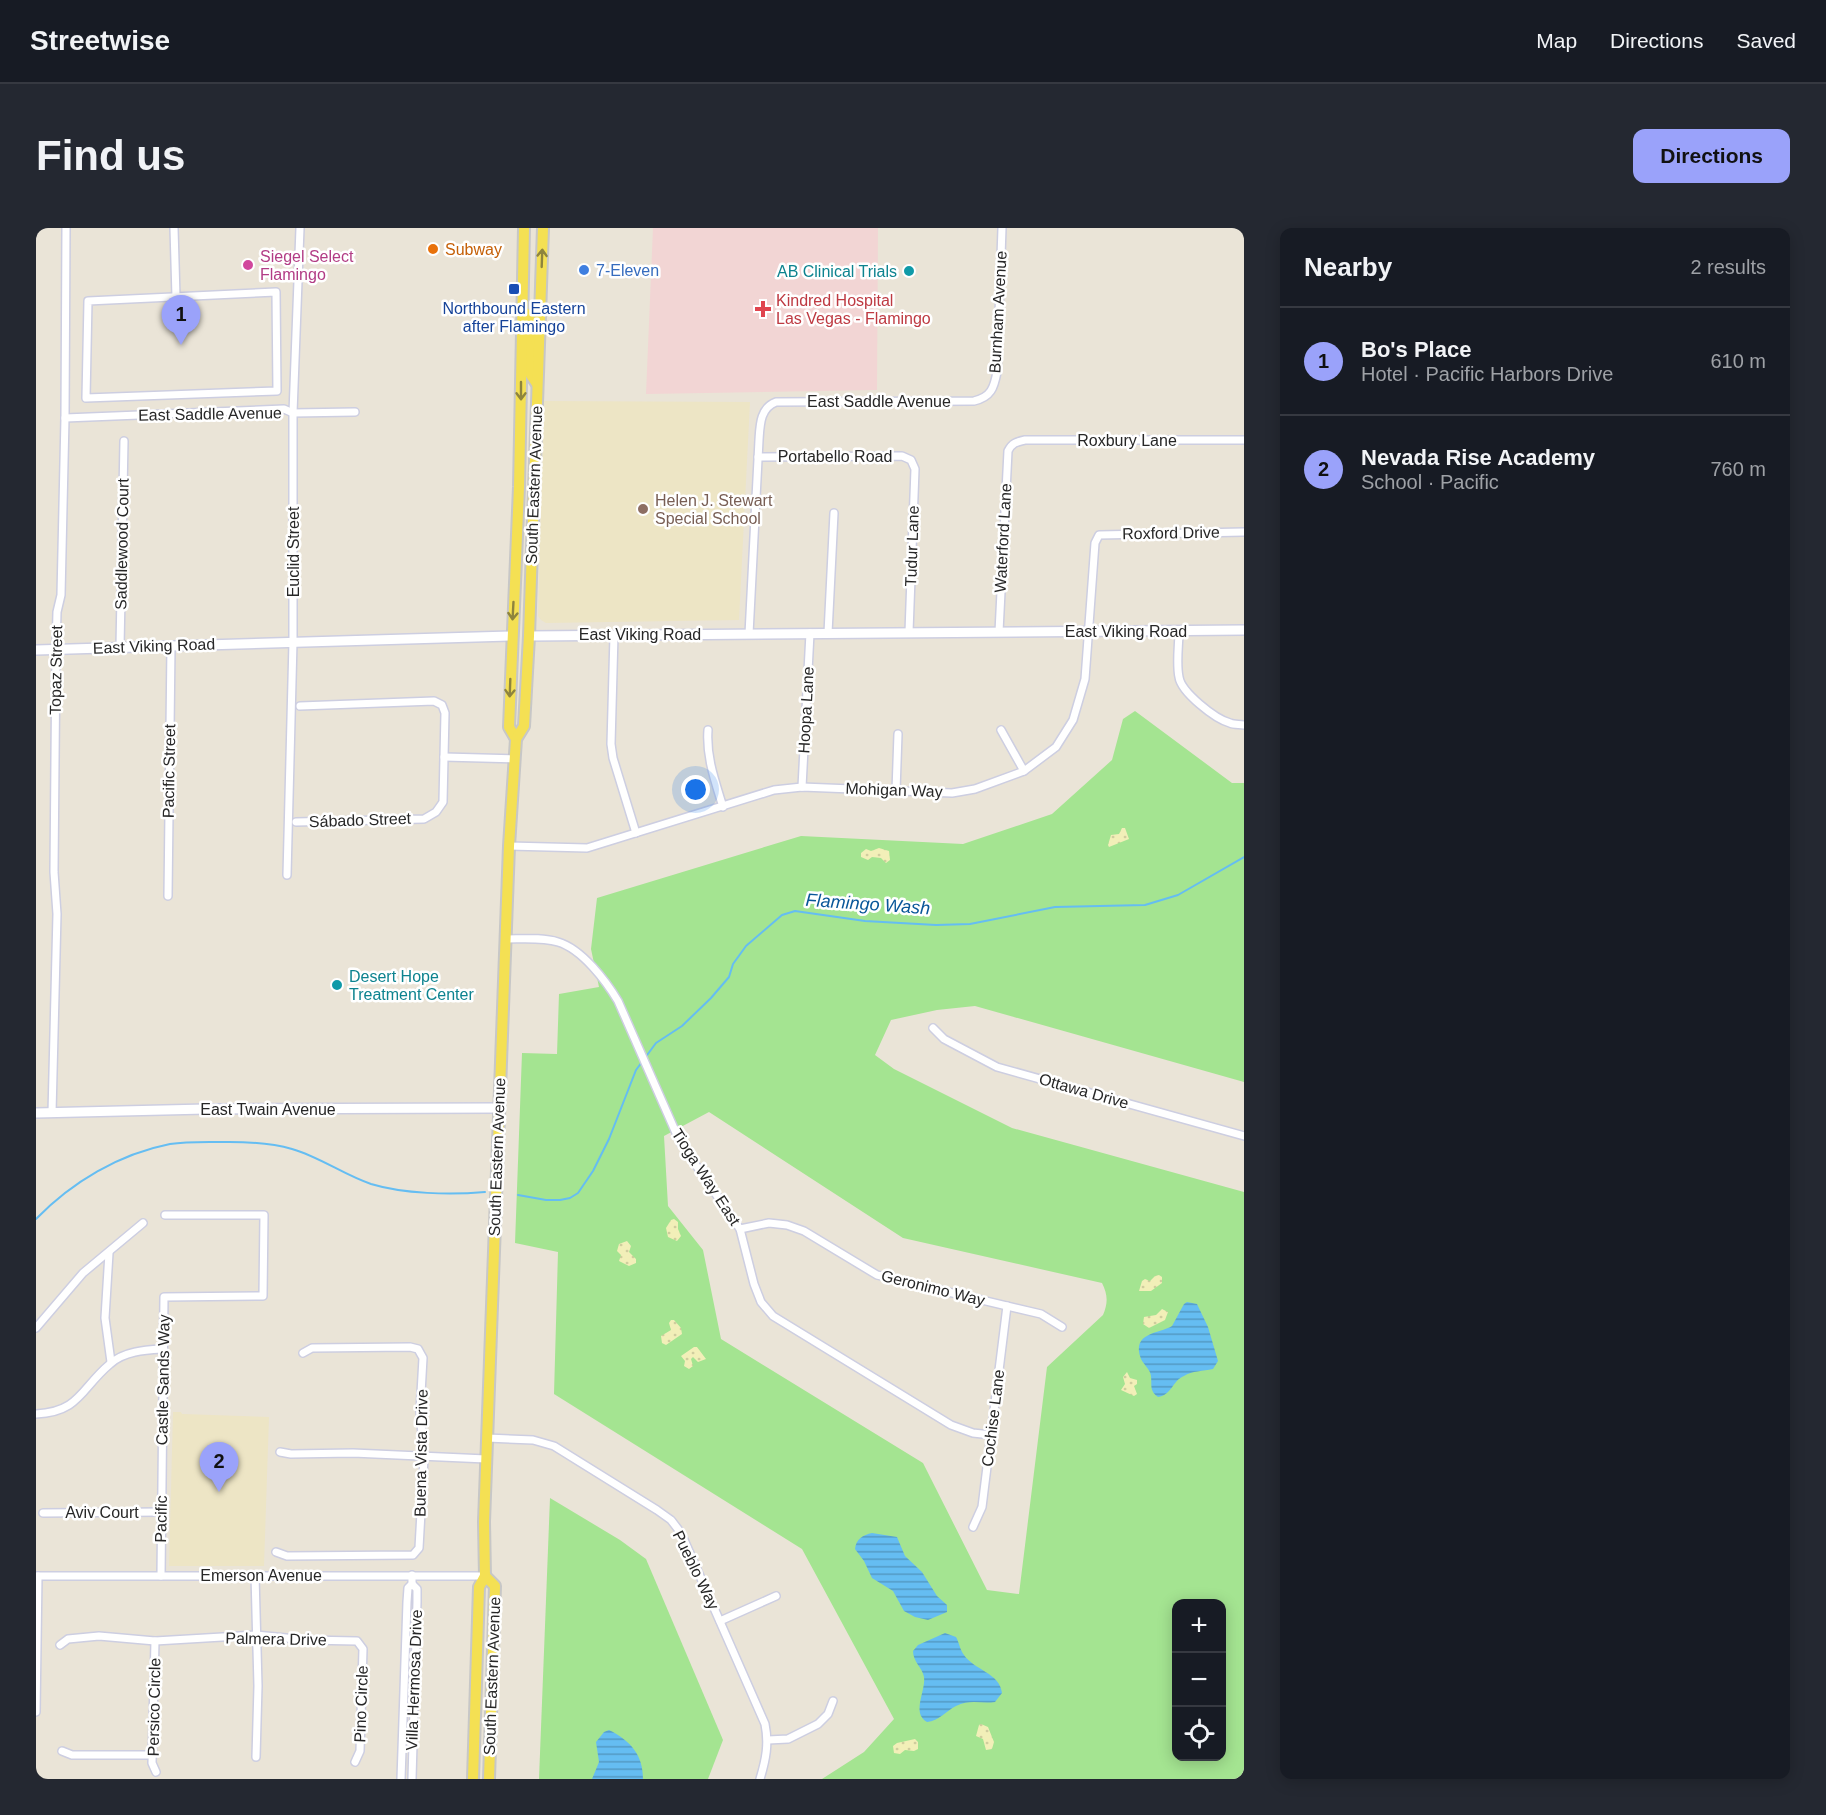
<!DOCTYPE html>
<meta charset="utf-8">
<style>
body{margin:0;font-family:Helvetica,sans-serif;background:#242831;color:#f1f3f6}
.controls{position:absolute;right:18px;bottom:18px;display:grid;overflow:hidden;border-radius:12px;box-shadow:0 3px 15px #0003}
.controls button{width:54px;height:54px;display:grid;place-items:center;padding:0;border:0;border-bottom:2px solid #363941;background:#171b24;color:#f1f3f6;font:30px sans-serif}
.you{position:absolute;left:660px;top:562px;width:21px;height:21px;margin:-15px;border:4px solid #fff;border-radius:50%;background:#1a73e8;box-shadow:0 0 0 9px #1a73e833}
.badge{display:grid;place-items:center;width:39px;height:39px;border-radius:50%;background:#9aa2fa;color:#111;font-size:20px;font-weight:700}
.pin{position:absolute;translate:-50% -50px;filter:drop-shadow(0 2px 3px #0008)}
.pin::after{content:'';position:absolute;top:32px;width:21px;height:18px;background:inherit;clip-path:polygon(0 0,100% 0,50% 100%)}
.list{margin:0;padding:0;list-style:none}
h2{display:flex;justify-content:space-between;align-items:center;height:78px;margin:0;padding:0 24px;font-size:26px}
h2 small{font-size:20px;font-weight:400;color:#9ea1a6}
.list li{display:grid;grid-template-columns:39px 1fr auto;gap:18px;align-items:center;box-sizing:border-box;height:108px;padding:0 24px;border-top:2px solid #363941}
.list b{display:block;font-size:22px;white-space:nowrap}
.list p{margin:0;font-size:20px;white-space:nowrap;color:#9ea1a6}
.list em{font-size:20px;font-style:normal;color:#9ea1a6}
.icon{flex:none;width:33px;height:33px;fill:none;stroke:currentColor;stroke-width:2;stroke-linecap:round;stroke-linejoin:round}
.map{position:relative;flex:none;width:1208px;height:1551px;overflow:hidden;border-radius:12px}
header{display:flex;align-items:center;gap:36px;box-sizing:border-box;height:84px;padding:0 30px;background:#171b24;border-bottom:2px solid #363941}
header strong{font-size:28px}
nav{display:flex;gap:33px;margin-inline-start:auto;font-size:21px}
.intro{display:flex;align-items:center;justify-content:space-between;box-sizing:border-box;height:144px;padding:0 36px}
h1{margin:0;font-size:42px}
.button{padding:15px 27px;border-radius:12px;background:#9aa2fa;color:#111;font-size:21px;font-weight:700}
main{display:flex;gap:36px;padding:0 36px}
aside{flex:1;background:#171b24;border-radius:12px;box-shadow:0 3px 15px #0003}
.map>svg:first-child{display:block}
</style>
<header>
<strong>Streetwise</strong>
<nav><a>Map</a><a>Directions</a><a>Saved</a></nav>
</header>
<div class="intro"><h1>Find us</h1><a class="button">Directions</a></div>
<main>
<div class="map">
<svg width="1208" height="1551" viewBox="0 0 1208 1551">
<defs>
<pattern id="sand-dots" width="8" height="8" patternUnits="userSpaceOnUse" patternTransform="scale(1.5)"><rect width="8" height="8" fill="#f2efb8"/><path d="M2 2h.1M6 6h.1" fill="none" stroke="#d0cd9e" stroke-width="1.8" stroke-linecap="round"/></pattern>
<pattern id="water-rules" width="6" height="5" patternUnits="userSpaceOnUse" patternTransform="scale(1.5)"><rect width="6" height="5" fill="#65bdf2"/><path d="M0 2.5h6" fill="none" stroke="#539ac4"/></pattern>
</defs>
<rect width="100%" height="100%" fill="#eae4d7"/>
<g fill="#ede5c5">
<polygon points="508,173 714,174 703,392 510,395 505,392 502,388"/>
<polygon points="137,1184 145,1184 146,1186 233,1189 228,1338 133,1338"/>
</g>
<polygon fill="#f2d5d4" points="617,0 842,0 841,162 610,166"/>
<g fill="#a4e491" fill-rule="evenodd">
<path d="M1099,483l97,72h12v299l-269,-76 -38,4 -46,10 -16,35 19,14 118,59 232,64v587h-422l42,-27 30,-33 -92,-170 -248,-155 4,-142 -43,-9 7,-190 35,1 2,-60 40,-7 -8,-38 6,-51 204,-62 162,8 89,-30 60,-54 11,-41zM673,884l194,126 199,45c6,12 6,20 1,32l-56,52 -28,227 -32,-4 -64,-127 -202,-124 -18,-89 -35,-44 -4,-70zM1140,1376h46v152h-46z"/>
<polygon points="514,1270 584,1312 610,1331 687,1512 672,1551 503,1551"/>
</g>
<g fill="url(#sand-dots)">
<polygon points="1086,600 1089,600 1093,611 1073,619 1072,617 1075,607 1083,606"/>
<polygon points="843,620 853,623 854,632 850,635 845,630 836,629 832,632 825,629 825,625 830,621 835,623"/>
<polygon points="638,991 642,994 642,1001 645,1008 641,1013 632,1009 630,1000 635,992"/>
<polygon points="591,1013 595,1018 593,1024 600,1031 600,1035 593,1038 583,1033 585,1027 581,1023 583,1016"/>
<polygon points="1123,1047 1126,1049 1126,1055 1115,1063 1103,1063 1106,1053 1109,1051 1114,1053 1119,1048"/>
<polygon points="1126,1081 1132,1084 1129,1092 1113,1100 1107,1096 1108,1089 1120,1087"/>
<polygon points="635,1092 638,1092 645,1100 646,1106 630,1117 626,1115 625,1108 635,1102 633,1095"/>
<polygon points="658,1119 661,1119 670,1131 662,1134 657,1129 655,1131 657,1138 653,1141 648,1138 649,1133 645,1128"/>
<polygon points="1091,1144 1094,1150 1101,1152 1101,1156 1098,1158 1101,1166 1098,1168 1085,1162 1089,1156 1087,1149"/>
<polygon points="945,1496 952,1499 958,1514 956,1521 950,1522 947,1511 940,1508 943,1497"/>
<polygon points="879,1511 882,1514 882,1521 878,1523 869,1522 864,1526 858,1525 857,1518 861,1515"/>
</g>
<g fill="url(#water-rules)">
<path d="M1151,1074l10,2 11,23 10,34 -5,8c-10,2 -21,2 -29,7 -12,5 -12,19 -26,21 -9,-6 -6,-12 -7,-21 -1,-7 -7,-11 -10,-17 -10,-27 18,-25 31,-33l12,-22z"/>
<path d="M836,1305l25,4 8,19 17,16 15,24 10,9v7l-19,8 -13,-3 -11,-6 -11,-20 -21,-13 -8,-17 -9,-12c1,-10 8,-14 17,-16z"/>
<path d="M909,1405l11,4c3,5 4,13 8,18 10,15 36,18 38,38l-7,9c-14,2 -25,-3 -39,4 -10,5 -17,15 -29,16 -16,-9 -1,-31 -3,-45 -2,-10 -11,-15 -11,-26l5,-6z"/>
<path d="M573,1502c22,11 34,25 34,49h-51l7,-17 -3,-20 8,-10z"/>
</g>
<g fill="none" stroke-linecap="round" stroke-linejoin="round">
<g stroke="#65bdf2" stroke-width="2">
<polyline points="482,967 510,972 524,972 534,970 542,965 557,943 573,911 600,842 620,815 646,798 675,770 693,749 697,736 710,718 746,687 759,683 829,693 900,697 934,696 1019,679 1109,677 1142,667 1208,629"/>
<path d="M0,991c36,-37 83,-65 134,-75 18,-3 40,-2 59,-2 21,0 42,1 63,7 28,8 52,26 79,35 33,10 79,11 114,8"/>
</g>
<g stroke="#cdcee1" stroke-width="10">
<g id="street">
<polyline points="138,0 140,69"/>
<polygon points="240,64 241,163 50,170 52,73"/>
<polyline points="29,190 248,181 257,185 319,184"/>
<polyline points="722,229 866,228 875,232 879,241 873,404"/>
<path d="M1143,402c0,15 -3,33 0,47 2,15 36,42 51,46 4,2 10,1 14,2"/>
<path d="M963,404l9,-181c4,-8 8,-9 17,-11h219"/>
<polyline points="792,405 798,285"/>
<path d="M713,406l10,-194c1,-15 1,-32 17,-38l198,-1c17,-4 20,-13 23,-29l5,-144"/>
<polyline points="578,407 575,516 577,530 600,605"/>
<polyline points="84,419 88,213"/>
<path d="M672,502c-2,27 7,51 15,77"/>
<polyline points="965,502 988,543"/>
<polyline points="408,529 479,531"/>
<polyline points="766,559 774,405"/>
<polyline points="860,563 862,506"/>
<polyline points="260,594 388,591 400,584 407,574 409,485 406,477 398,473 264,478"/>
<polyline points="473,618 551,620 738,562 766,559 916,565 939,561 988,543 1020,519 1037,492 1049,451 1059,315 1063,307 1208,304"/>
<polyline points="251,647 257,414 257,185 264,0"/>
<polyline points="132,668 135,418"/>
<path d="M469,711c17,0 37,-2 53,3 24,7 48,39 60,59l62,141 60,87 14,55 7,18 12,14 178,109 22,8 18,2"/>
<polyline points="897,800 908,811 961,839 1208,908"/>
<polyline points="16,885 21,686 18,644 20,421 21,384 25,367 29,190 30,0"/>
<polyline points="704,1001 733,995 751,997 768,1003 841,1047 1005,1086 1026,1099"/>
<polyline points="73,1025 69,1090 75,1134"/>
<polyline points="0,1100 47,1045 107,995"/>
<path d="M0,1186c44,-2 45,-26 74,-50 14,-13 36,-14 53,-15"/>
<path d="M451,1210l46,2 21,6 103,64 14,10 10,13 84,191c4,20 1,35 -5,55"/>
<polyline points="244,1224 255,1226 317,1225 450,1231"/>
<polyline points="7,1285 125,1284"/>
<polyline points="937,1299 946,1279 971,1078"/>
<polyline points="240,1324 251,1328 377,1327 383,1320 388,1230 384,1183 387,1130 382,1121 374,1119 276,1120 267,1125"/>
<polyline points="219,1347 222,1458 220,1529"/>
<polyline points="0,1348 449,1348"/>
<polyline points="125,1348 128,1069 227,1068 228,987 129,987"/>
<polyline points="684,1393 740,1368"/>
<polyline points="119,1413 116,1535 120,1544"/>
<polyline points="24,1417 32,1411 63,1408 119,1413 220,1407 270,1412 321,1413 327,1421 324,1523 319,1534"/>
<polyline points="0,1484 2,1348"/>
<polyline points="732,1512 752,1511 782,1496 792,1486 797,1473"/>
<polyline points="26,1523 36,1527 116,1527"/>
<polyline points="365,1551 371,1374 372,1360 376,1356 376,1347"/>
<polyline points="376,1551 381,1374 381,1361 376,1356"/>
</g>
</g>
<g stroke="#cdcee1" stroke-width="12">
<g id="secondary">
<polyline points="493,408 1208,402"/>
<polyline points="0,422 476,408"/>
<polyline points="0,885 170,881 463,880"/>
</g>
</g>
<g stroke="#c7c7c7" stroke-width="14">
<g id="primary">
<polyline points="485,84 493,87 498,120"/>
<polyline points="488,108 493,121 495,147 501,156"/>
<polyline points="480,511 473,499 483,259 488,0"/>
<polyline points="449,1348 459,1358 453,1551"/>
<polyline points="437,1551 443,1359 449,1348 448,1294 473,618 480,511 488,498 493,408 507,0"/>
</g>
</g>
<use href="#street" stroke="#fff" stroke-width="7"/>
<use href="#secondary" stroke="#fff" stroke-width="9"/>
<use href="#primary" stroke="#f4e053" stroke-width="10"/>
</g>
<defs><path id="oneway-shaft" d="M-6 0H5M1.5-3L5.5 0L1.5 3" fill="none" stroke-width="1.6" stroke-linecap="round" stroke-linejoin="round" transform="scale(1.5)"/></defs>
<g stroke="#8e843d">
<use href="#oneway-shaft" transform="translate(506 30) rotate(-88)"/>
<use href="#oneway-shaft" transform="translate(485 163) rotate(90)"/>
<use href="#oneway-shaft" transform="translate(477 383) rotate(93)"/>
<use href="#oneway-shaft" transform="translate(474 460) rotate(92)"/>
</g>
<circle fill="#e8710a" stroke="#fff" stroke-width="2" cx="397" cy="21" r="6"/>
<circle fill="#d1479c" stroke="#fff" stroke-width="2" cx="212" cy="37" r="6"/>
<circle fill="#3f7fe0" stroke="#fff" stroke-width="2" cx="548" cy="42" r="6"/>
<g fill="#0f9aa8" stroke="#fff" stroke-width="2">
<circle cx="873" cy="43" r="6"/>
<circle cx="301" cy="757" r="6"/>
</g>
<rect fill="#1a4fb4" stroke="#fff" stroke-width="2" x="472" y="55" width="12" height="12" rx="3"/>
<path fill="#e0444e" stroke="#fff" stroke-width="2" d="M724 72h6v6h6v6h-6v6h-6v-6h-6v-6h6z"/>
<circle fill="#8d6e63" stroke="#fff" stroke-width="2" cx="607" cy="281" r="6"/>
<g text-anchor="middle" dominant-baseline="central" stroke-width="5" stroke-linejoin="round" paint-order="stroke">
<g font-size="16" fill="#c56008" stroke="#fff" text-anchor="start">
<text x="409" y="21">Subway</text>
</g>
<g font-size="16" fill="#b23c85" stroke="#fff" text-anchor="start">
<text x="224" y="28">Siegel Select<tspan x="224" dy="18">Flamingo</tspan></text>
</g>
<g font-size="16" fill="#366cbe" stroke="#fff" text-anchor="start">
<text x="560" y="42">7-Eleven</text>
</g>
<g font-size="16" fill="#0d838f" stroke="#fff" text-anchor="end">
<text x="861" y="43">AB Clinical Trials</text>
<text x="313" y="748" text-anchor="start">Desert Hope<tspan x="313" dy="18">Treatment Center</tspan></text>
</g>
<g font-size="16" fill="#be3a42" stroke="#fff" text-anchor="start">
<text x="740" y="72">Kindred Hospital<tspan x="740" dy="18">Las Vegas - Flamingo</tspan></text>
</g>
<g font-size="16" fill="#164399" stroke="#fff">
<text x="478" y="80">Northbound Eastern<tspan x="478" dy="18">after Flamingo</tspan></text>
</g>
<g font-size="16" fill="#272727" stroke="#fff">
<text transform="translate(962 84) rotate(-87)">Burnham Avenue</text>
<text x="843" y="173">East Saddle Avenue</text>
<text transform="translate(174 186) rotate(-1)">East Saddle Avenue</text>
<text x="1091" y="212">Roxbury Lane</text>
<text x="799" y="228">Portabello Road</text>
<text transform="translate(498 257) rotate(-88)">South Eastern Avenue</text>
<text transform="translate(1135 305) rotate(-1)">Roxford Drive</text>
<text transform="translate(967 310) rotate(-87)">Waterford Lane</text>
<text transform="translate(86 316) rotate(-89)">Saddlewood Court</text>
<text transform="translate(876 318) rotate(-88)">Tudur Lane</text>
<text transform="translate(257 324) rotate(-90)">Euclid Street</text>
<text x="1090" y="403">East Viking Road</text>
<text x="604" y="406">East Viking Road</text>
<text transform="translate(118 418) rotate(-2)">East Viking Road</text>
<text transform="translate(20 442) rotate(-89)">Topaz Street</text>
<text transform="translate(770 482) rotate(-87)">Hoopa Lane</text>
<text transform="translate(133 543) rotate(-89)">Pacific Street</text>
<text transform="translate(858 562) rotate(2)">Mohigan Way</text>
<text transform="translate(324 592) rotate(-2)">Sábado Street</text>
<text transform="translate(1048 863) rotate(16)">Ottawa Drive</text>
<text x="232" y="881">East Twain Avenue</text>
<text transform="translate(461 929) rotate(-88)">South Eastern Avenue</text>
<text transform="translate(670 949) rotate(57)">Tioga Way East</text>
<text transform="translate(897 1060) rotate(14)">Geronimo Way</text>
<text transform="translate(127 1152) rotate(-89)">Castle Sands Way</text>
<text transform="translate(957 1190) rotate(-83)">Cochise Lane</text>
<text transform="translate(385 1225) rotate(-89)">Buena Vista Drive</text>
<text x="66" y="1284">Aviv Court</text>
<text transform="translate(125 1291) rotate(-89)">Pacific</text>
<text transform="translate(660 1342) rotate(64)">Pueblo Way</text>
<text x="225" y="1347">Emerson Avenue</text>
<text transform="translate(240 1411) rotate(1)">Palmera Drive</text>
<text transform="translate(456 1448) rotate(-88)">South Eastern Avenue</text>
<text transform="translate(378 1452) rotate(-88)">Villa Hermosa Drive</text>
<text transform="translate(325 1476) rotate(-88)">Pino Circle</text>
<text transform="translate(118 1479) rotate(-89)">Persico Circle</text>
</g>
<g font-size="16" fill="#785e54" stroke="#fff" text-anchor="start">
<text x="619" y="272">Helen J. Stewart<tspan x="619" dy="18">Special School</tspan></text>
</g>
<g font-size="18" font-style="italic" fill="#095799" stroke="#fff">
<text transform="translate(832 676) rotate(4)">Flamingo Wash</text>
</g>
</g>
</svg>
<div class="controls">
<button>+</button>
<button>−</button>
<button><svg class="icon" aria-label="locate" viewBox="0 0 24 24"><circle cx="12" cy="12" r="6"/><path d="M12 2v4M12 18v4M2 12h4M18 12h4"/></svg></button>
</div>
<div class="you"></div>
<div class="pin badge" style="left:145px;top:117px">1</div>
<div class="pin badge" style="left:183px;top:1264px">2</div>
</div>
<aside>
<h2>Nearby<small>2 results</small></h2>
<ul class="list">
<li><span class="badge">1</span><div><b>Bo's Place</b><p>Hotel · Pacific Harbors Drive</p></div><em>610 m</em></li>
<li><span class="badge">2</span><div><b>Nevada Rise Academy</b><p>School · Pacific</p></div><em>760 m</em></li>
</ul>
</aside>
</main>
